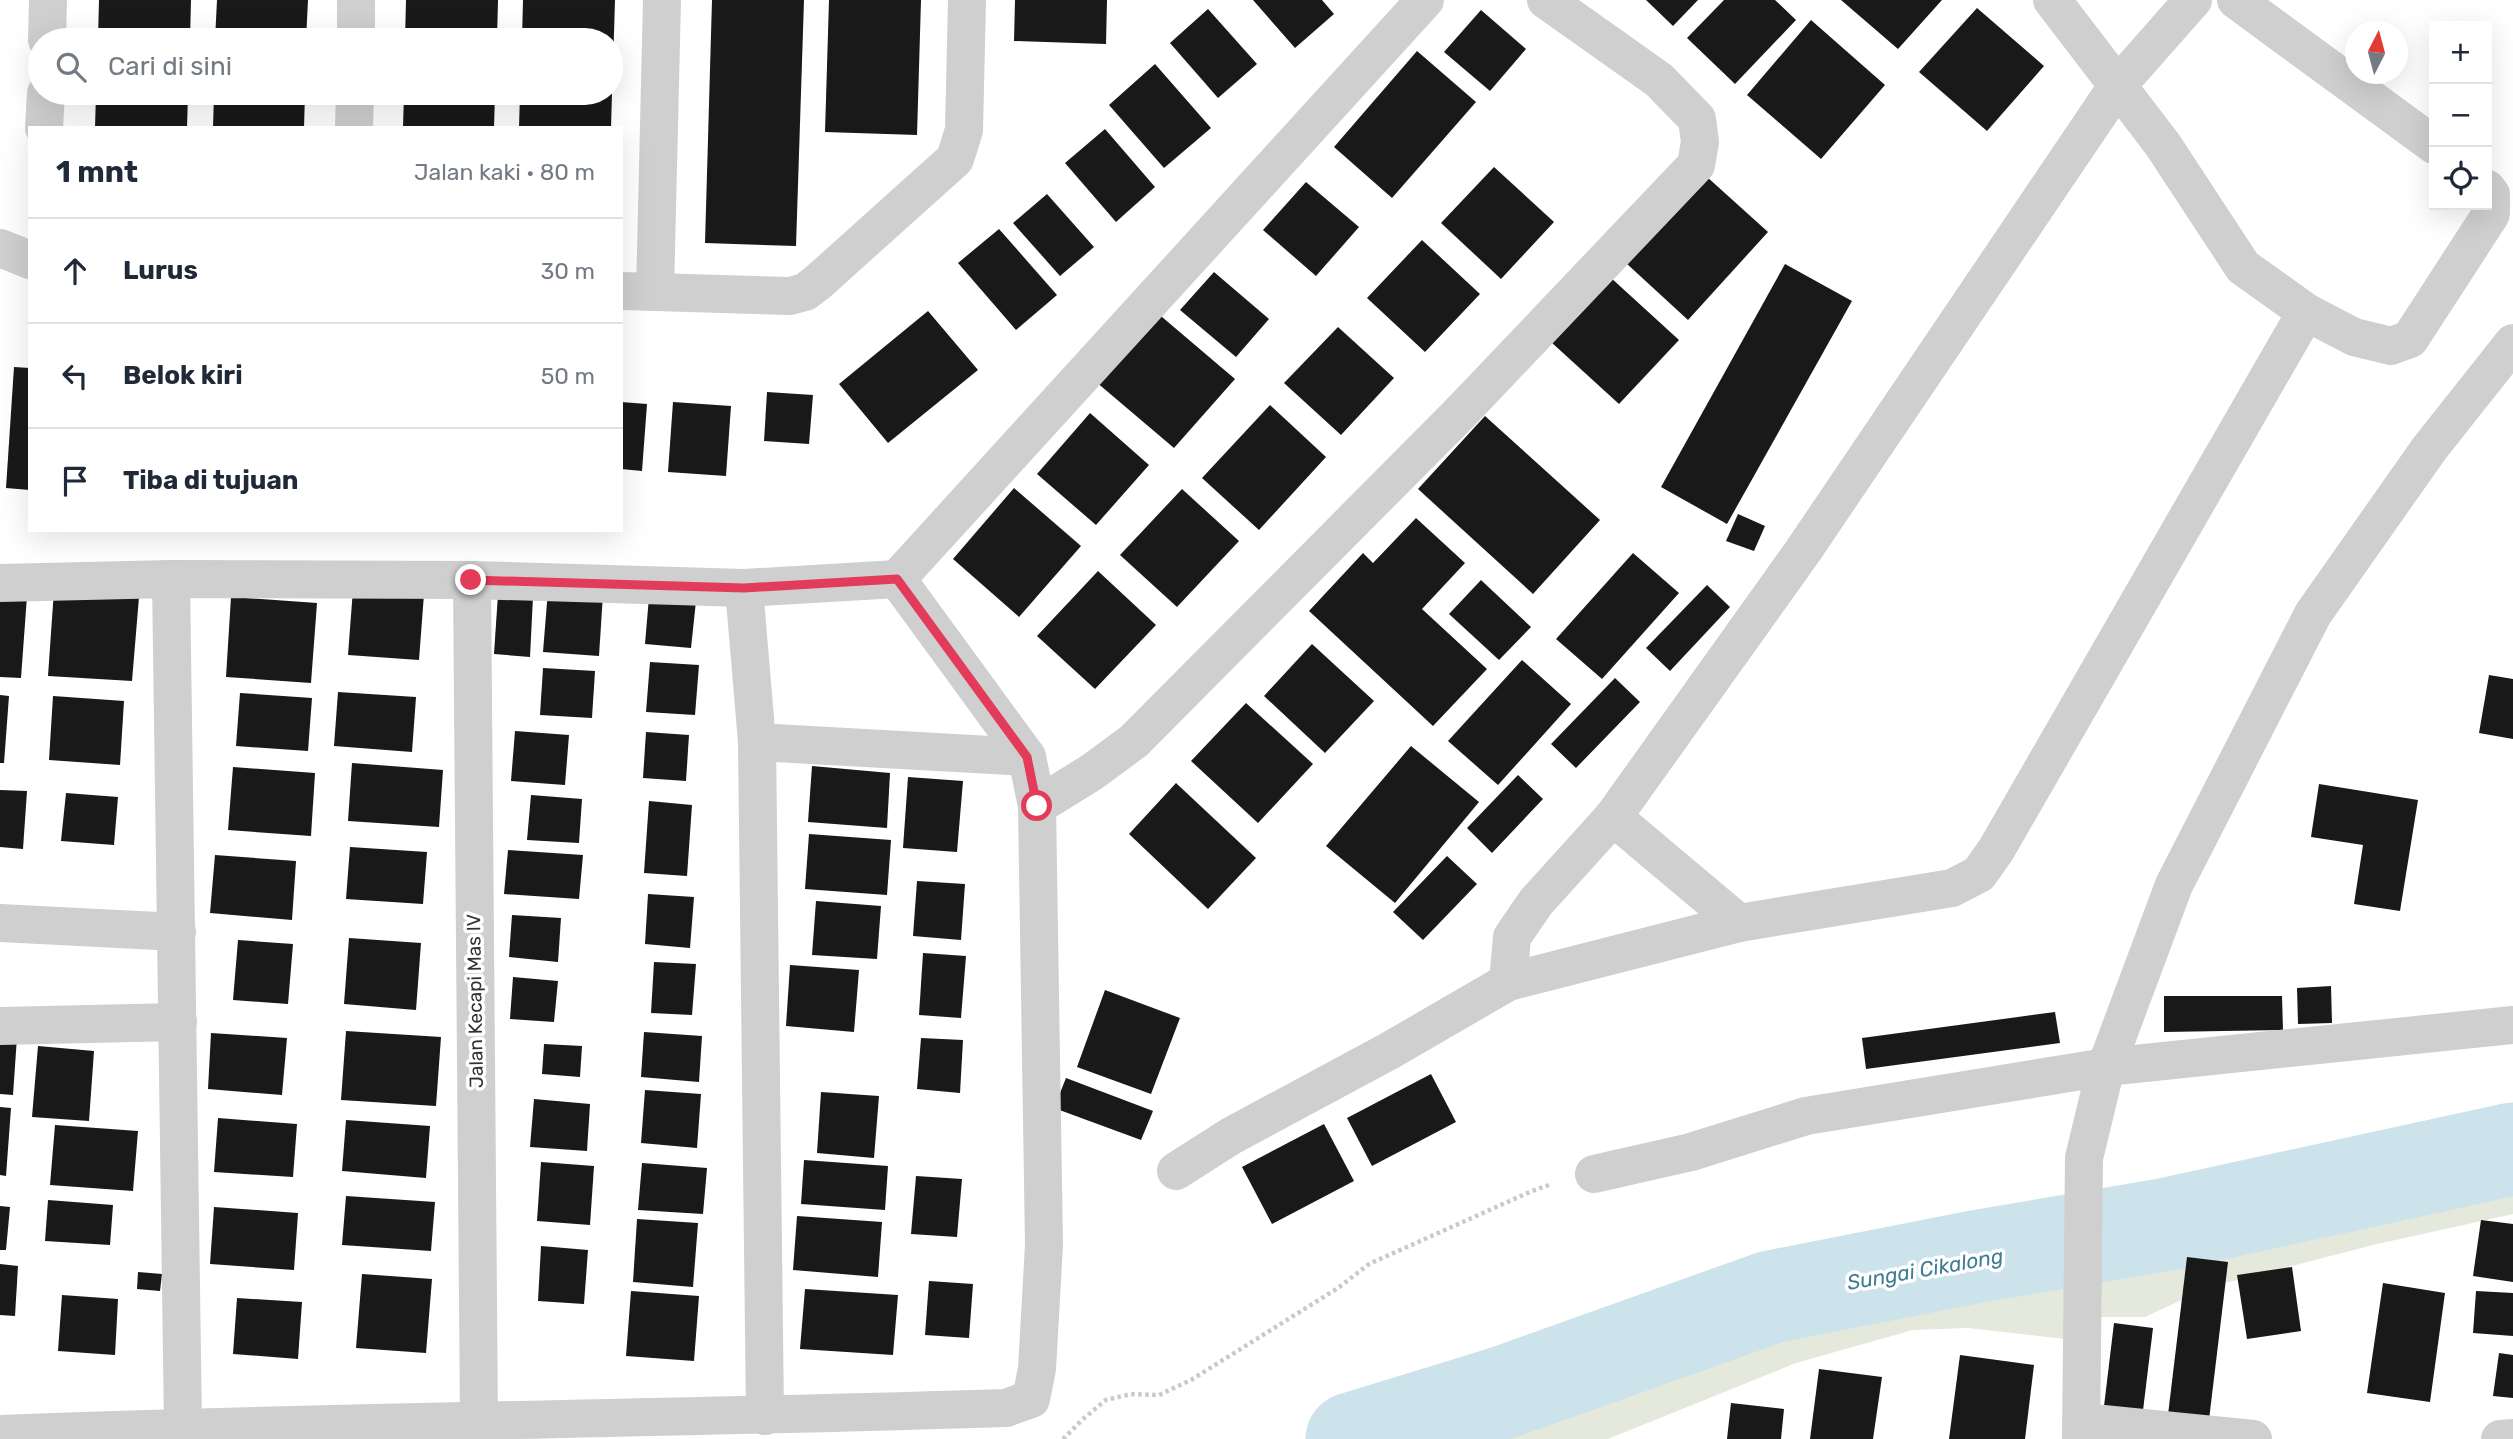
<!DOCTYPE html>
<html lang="id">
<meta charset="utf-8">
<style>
body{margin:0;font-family:Rubik,sans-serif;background:#f6f6f7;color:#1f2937}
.controls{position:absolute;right:21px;top:21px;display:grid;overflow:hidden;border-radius:0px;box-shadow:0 7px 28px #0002}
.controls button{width:63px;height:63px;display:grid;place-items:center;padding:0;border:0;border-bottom:2px solid #e0e1e3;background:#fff;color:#1f2937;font:35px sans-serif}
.compass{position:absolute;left:2345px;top:21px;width:63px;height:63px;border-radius:50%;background:#fff;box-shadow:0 7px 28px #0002;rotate:6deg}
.stop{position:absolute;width:21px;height:21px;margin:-16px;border:5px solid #e23c5a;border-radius:50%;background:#fff}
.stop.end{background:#e23c5a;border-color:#fff;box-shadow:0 2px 7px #0008}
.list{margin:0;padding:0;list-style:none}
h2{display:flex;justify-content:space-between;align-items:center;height:91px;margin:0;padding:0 28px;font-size:30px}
h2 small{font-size:23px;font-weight:400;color:#747a83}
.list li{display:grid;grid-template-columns:46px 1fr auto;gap:21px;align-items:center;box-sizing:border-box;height:105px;padding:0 28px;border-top:2px solid #e0e1e3}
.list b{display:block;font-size:26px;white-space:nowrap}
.list em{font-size:23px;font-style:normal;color:#747a83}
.icon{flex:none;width:38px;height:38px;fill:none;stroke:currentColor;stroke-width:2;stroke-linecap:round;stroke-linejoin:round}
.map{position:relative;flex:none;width:2513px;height:1439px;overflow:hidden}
.search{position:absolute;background:#fff;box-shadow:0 7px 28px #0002;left:28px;top:28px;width:595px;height:77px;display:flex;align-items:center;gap:18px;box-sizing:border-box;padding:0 24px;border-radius:38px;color:#747a83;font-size:26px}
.panel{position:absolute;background:#fff;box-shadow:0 7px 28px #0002;left:28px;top:126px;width:595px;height:406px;border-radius:0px}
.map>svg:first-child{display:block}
</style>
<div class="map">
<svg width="2513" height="1439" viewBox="0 0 2513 1439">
<rect width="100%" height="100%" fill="#fff"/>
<g fill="#e4e9dc">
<polygon points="2513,1174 2513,1214 2373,1245 2210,1287 2145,1317 2091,1317 2090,1259 2192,1244 2341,1213 2387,1211 2437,1201 2470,1183 2488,1177"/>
<polygon points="2069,1254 2065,1339 1968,1328 1913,1330 1796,1363 1608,1439 1456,1439 1512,1422 1779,1327 1954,1287"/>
</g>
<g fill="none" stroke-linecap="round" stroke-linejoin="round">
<polyline stroke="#cce3eb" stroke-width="93" points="1352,1439 1502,1393 1771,1297 1974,1257 2168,1224 2513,1149"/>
</g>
<g fill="#191919">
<polygon points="99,0 191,0 190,40 98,40"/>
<polygon points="217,0 308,0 306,40 215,40"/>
<polygon points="406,0 498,0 497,40 405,40"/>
<polygon points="523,0 615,0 613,66 611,66 611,40 522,40"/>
<polygon points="712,0 804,0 796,246 705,243"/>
<polygon points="829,0 921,0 917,135 825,132"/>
<polygon points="1015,0 1107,0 1106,44 1014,41"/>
<polygon points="1253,0 1322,0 1334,14 1295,48"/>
<polygon points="1646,0 1698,0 1673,26"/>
<polygon points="1724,0 1775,0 1796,20 1735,84 1687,38"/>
<polygon points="1841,0 1942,0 1898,49"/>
<polygon points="1977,8 2044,66 1987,131 1919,72"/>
<polygon points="1208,9 1257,64 1218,98 1170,43"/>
<polygon points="1481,10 1526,49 1490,91 1444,52"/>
<polygon points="1811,20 1885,85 1821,159 1747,95"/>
<polygon points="1417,51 1476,102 1392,198 1334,147"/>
<polygon points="1155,64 1211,128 1164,168 1109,105"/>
<polygon points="96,93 188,93 187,128 95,128"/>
<polygon points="214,93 305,93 304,128 213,128"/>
<polygon points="404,93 495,93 494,128 403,128"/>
<polygon points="520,93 612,93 611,128 519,128"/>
<polygon points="1105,129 1155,187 1116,222 1065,163"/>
<polygon points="1494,167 1554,222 1501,279 1441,223"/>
<polygon points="1706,176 1768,232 1688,320 1626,263"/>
<polygon points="1306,182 1359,227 1316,276 1263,230"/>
<polygon points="1047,194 1094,247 1060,276 1013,223"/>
<polygon points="999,229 1057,295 1016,330 958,263"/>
<polygon points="1422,240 1480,294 1425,352 1367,298"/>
<polygon points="1785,264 1852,301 1727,524 1661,487"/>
<polygon points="1214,272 1269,319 1236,357 1180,310"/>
<polygon points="1610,277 1679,340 1619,404 1551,342"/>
<polygon points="928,311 978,370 888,443 839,384"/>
<polygon points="1155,311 1235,379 1174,448 1095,381"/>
<polygon points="1338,327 1394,378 1341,435 1284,383"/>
<polygon points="14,367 30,368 30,490 6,488"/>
<polygon points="767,392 813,395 809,444 764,441"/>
<polygon points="621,402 647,404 642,471 621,469"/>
<polygon points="673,402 731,406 726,476 668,472"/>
<polygon points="1270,405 1326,457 1259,530 1202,478"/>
<polygon points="1090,413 1149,465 1096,525 1037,474"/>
<polygon points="1485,416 1600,520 1533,594 1418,489"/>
<polygon points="1014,488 1081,546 1019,617 953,559"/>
<polygon points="1182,489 1239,541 1177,607 1120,555"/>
<polygon points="1738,514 1765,526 1754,551 1726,541"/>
<polygon points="1416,518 1465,563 1422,609 1487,669 1433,726 1309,611 1363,553 1373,563"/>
<polygon points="1633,553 1679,593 1602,679 1556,639"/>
<polygon points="1098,571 1156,625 1095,689 1037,636"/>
<polygon points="1481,580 1531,627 1499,660 1449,614"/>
<polygon points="1707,585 1730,607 1670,671 1646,648"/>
<polygon points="353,589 424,594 419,660 348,655"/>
<polygon points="54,590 139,597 132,681 48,676"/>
<polygon points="548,590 603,594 599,656 543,652"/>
<polygon points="0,594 27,596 21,678 0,677"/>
<polygon points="498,594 533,597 530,657 494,654"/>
<polygon points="231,597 317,603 311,683 226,677"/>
<polygon points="649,597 696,601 691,648 645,644"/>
<polygon points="1312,644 1374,701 1325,753 1264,696"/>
<polygon points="1522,660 1571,704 1498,785 1448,741"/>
<polygon points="650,662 699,665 695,715 646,712"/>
<polygon points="543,668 595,671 592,718 540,715"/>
<polygon points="2489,675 2513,679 2513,739 2479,733"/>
<polygon points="1615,678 1640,702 1576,768 1551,744"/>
<polygon points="338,692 416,697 412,752 334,746"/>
<polygon points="240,693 312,698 308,751 236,746"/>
<polygon points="0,695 9,696 4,763 0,763"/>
<polygon points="53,696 124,701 120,765 49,760"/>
<polygon points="1246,703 1313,764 1258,823 1191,761"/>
<polygon points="515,731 569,735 565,785 511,781"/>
<polygon points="646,732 689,735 686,781 643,778"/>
<polygon points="1411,746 1479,802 1395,903 1326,846"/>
<polygon points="352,763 443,770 439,827 348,821"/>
<polygon points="812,766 890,773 887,828 808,822"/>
<polygon points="233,767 315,773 311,836 228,830"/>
<polygon points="1518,775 1543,799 1492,853 1467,828"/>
<polygon points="908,777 963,781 957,852 903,848"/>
<polygon points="1176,783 1256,858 1208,909 1129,834"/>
<polygon points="2319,784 2418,800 2400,911 2354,904 2363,845 2311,837"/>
<polygon points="0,790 27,791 23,849 0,847"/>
<polygon points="66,793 118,797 114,845 61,841"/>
<polygon points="531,795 582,799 579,843 527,840"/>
<polygon points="649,801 692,805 687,876 644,873"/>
<polygon points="809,834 891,840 887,895 805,889"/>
<polygon points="350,847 427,852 423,904 346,899"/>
<polygon points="508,850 583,855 579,899 504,894"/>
<polygon points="215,855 296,861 292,920 210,913"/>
<polygon points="1447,856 1477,884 1423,940 1393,912"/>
<polygon points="917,881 965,884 961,940 913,936"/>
<polygon points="648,894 694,897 690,948 645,944"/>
<polygon points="816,901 881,906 877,959 812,955"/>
<polygon points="512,915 561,918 558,962 509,957"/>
<polygon points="349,938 421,943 416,1010 344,1004"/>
<polygon points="238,940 293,944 288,1004 233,1000"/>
<polygon points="923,953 966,956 961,1018 919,1015"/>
<polygon points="654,962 696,964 692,1015 651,1013"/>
<polygon points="790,965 859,970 854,1032 786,1026"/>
<polygon points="513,977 558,981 554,1022 510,1019"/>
<polygon points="2331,986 2332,1023 2298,1024 2297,988"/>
<polygon points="1105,990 1180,1018 1151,1094 1077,1067"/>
<polygon points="2164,996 2282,996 2283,1030 2164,1032"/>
<polygon points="2055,1012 2060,1043 1866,1069 1862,1038"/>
<polygon points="346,1031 441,1037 436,1106 341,1100"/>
<polygon points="644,1032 702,1036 699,1082 641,1077"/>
<polygon points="211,1033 287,1038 282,1095 208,1089"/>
<polygon points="0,1036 17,1037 13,1095 0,1094"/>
<polygon points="921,1038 963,1040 960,1093 917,1089"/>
<polygon points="544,1044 582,1046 580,1077 542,1074"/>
<polygon points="38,1046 94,1051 89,1121 32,1117"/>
<polygon points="1431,1074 1456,1122 1372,1166 1347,1118"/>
<polygon points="1066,1078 1153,1111 1141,1140 1054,1108"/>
<polygon points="645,1090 701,1094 697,1148 641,1143"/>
<polygon points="821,1092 879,1096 874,1158 817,1153"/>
<polygon points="534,1099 590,1104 587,1151 530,1147"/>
<polygon points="0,1107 11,1108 6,1176 0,1175"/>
<polygon points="218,1118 297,1124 293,1177 214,1172"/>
<polygon points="346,1120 430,1126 426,1178 342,1171"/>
<polygon points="1324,1124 1354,1181 1272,1224 1242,1167"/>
<polygon points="55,1125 138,1131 133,1191 50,1185"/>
<polygon points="804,1160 888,1166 885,1210 801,1204"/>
<polygon points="541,1162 594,1166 590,1225 537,1221"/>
<polygon points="642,1163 707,1168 703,1214 638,1210"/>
<polygon points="916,1176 962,1179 957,1237 911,1234"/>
<polygon points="346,1196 435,1202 431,1251 342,1245"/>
<polygon points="48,1200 113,1205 110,1245 45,1241"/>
<polygon points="0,1206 10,1207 6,1250 0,1250"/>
<polygon points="214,1207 298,1213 294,1270 210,1264"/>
<polygon points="797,1216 882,1222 878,1277 793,1270"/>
<polygon points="637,1219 698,1223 693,1287 633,1282"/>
<polygon points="2481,1220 2513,1224 2513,1282 2473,1276"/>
<polygon points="541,1246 588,1250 584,1304 538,1301"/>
<polygon points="2187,1257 2228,1262 2208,1428 2167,1423"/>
<polygon points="0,1264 18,1266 15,1316 0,1315"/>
<polygon points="2292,1267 2301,1331 2247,1339 2237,1275"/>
<polygon points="138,1272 162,1274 160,1291 137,1289"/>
<polygon points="362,1274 432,1279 426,1353 356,1348"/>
<polygon points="929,1281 973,1284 969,1338 925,1335"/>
<polygon points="2383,1283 2445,1293 2430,1402 2367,1393"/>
<polygon points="805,1289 898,1295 893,1355 800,1349"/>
<polygon points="631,1291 699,1296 694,1361 626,1356"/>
<polygon points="2476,1291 2513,1293 2513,1336 2473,1333"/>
<polygon points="62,1295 118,1299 115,1355 58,1351"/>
<polygon points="237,1298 302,1302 298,1359 233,1354"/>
<polygon points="2114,1323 2153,1328 2141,1427 2102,1423"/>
<polygon points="2499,1353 2513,1355 2513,1398 2493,1396"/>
<polygon points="1960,1355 2034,1365 2025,1439 1949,1439"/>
<polygon points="1819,1369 1882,1377 1873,1439 1810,1439"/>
<polygon points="1731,1403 1784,1409 1781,1439 1727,1439"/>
</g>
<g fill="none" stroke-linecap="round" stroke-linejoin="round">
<polyline stroke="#c9c9c9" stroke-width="4.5" stroke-dasharray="3.5 3.5" stroke-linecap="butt" points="1063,1439 1083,1419 1106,1400 1131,1394 1159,1395 1191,1380 1338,1288 1369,1264 1532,1191 1549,1185"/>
<g stroke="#cfcfcf" stroke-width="38">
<polyline points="2052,0 2163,145 2243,267 2306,312 2354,337 2391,346 2410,339 2491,214 2491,194 2487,189"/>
<polyline points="2236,0 2434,145"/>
<polyline points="47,40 48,0"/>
<polyline points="356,40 356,0"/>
<polyline points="44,128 46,93"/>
<polyline points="354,128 355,93"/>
<polyline points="0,248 30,260"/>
<polyline points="621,291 790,296 805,292 817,283 955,159 964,130 967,0"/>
<polyline points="655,292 662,0"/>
<polyline points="171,579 183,1427"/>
<polyline points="897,579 1425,0"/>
<polyline points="472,580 479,1422"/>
<path d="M0,583l171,-4 301,1 272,8 153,-9 130,178 10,49 7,439 -7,124 -6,30 -25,9c-335,11 -671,13 -1006,26"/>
<polyline points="744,588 757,742 765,1416"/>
<polyline points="757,742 1027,757"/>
<polyline points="1037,806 1092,772 1134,741 1462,411 1696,165 1700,142 1697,119 1659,80 1546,0"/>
<polyline points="1613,817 1739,923"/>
<polyline points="0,923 177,932"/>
<polyline points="1508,982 1512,937 1536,902 1613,817 1803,551 2118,85 2193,0"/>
<polyline points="0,1026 178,1022"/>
<polyline points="1176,1171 1231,1136 1389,1051 1508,982 1739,923 1952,888 1979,874 1996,850 2306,312"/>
<polyline points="1594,1174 1691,1152 1806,1116 2106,1067 2513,1025"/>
<polyline points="2083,1422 2253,1439"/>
<polyline points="2081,1439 2084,1158 2106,1067 2174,885 2313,614 2429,449 2513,343"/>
<polyline points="2500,1439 2513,1438"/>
</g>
</g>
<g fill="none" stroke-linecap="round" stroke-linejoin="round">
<polyline stroke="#e23c5a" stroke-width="9" points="471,580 744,588 897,579 1027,757 1037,806"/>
</g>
<g text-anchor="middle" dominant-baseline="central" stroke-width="7" stroke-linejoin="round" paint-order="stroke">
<g font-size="19" fill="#323232" stroke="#fff">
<text transform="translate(475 1001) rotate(-91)">Jalan Kecapi Mas IV</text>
</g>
<g font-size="21" font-style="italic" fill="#407d94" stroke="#fff">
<text transform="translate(1925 1269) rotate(-10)">Sungai Cikalong</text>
</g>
</g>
</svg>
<div class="controls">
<button>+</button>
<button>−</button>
<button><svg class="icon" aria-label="locate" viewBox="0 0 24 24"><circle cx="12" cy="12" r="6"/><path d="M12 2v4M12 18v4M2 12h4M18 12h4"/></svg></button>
</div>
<svg class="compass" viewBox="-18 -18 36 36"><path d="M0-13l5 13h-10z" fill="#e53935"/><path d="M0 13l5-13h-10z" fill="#747a83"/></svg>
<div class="stop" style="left:1037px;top:806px"></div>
<div class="stop end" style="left:471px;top:580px"></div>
<div class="search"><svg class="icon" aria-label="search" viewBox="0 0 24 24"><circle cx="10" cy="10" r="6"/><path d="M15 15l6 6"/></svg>Cari di sini</div>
<section class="panel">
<h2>1 mnt<small>Jalan kaki · 80 m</small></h2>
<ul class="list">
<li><svg class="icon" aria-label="ahead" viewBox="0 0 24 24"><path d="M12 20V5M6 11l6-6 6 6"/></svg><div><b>Lurus</b></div><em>30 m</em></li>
<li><svg class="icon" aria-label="left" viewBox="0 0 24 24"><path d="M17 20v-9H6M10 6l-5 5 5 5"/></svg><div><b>Belok kiri</b></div><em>50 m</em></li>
<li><svg class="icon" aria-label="arrive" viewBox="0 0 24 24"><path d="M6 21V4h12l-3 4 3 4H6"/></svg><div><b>Tiba di tujuan</b></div></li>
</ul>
</section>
</div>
